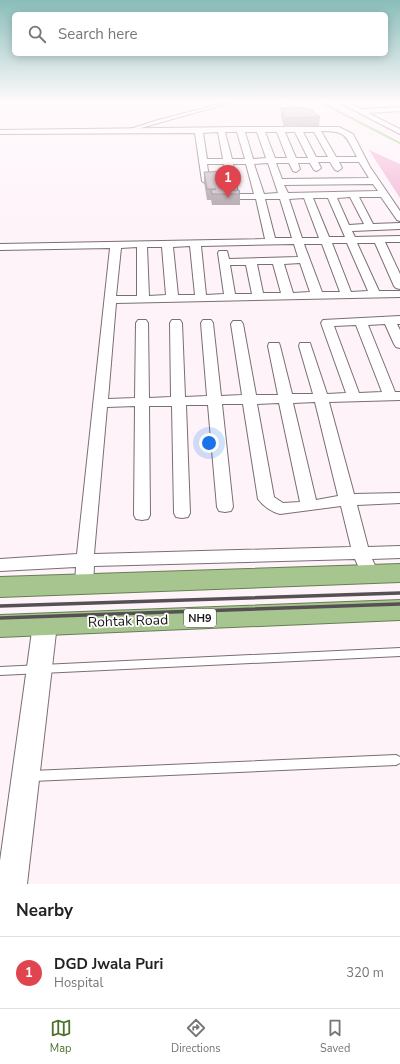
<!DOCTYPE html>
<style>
body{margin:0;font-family:"Nunito Sans",sans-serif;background:#f6f6f6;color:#222}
.you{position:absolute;left:209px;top:443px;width:14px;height:14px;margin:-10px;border:3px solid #fff;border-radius:50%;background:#1a73e8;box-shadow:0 0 0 6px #1a73e833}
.badge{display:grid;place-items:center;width:26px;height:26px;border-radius:50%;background:#4d712b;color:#fff;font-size:13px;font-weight:700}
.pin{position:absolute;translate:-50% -33px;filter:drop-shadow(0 1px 2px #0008)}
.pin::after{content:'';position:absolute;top:21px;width:14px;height:12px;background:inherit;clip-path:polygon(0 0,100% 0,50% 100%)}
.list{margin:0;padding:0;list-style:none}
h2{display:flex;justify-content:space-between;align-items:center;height:52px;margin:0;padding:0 16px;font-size:17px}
h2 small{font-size:13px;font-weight:400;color:#767676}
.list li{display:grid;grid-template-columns:26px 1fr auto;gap:12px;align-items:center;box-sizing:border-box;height:72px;padding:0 16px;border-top:1px solid #e0e0e0}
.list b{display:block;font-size:15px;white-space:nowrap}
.list p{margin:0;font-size:13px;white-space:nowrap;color:#767676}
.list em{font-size:13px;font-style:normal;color:#767676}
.icon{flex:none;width:22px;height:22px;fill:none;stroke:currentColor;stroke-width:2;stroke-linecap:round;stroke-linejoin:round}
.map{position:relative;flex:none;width:400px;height:884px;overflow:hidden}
.search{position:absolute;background:#fff;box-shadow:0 2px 10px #0003;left:12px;right:12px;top:12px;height:44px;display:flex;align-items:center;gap:10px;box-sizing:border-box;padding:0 14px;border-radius:6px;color:#767676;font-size:15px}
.sheet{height:124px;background:#fff}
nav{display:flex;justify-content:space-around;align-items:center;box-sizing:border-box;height:56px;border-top:1px solid #e0e0e0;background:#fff;font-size:11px;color:#767676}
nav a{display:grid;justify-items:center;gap:2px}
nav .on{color:#4d712b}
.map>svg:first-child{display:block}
</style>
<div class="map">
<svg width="400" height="884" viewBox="0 0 400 884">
<rect width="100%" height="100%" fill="#fef3f9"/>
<polygon fill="#f3b8d7" points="369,150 400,164 400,198"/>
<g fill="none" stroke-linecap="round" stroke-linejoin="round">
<polyline stroke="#9acb74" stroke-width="2" points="320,102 400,143"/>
<g stroke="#7a6e74" stroke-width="2">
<g id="service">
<polygon points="228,102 233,102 130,131 127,130 158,120"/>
<polygon points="400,648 400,656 0,675 0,667"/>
<polygon points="396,755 400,757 400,763 396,765 32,781 28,779 27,776 28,773 32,771"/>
</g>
</g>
<g stroke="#7a6e74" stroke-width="2">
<g id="minor">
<polygon points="272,102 281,102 310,116 306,118 292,114"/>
<polygon points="339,102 347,102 361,109 400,107 400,111 368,113 400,129 400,134 340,103"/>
<path d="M240,127h99l14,7 17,33 30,44v10l-3,-1 -16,-23h-22l14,27 27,-1v6l-48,2 3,6 45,-1v6h-15l15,32v15l-4,-1 -2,-2 -19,-43h-18l22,48h21v6l-284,6 -8,96 27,-1 1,-75 2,-3h8l2,3 1,75 22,-1 -1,-74 2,-3h8l2,3 3,74 22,-1 -6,-73 2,-3h8l2,3 8,73 21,-1 -11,-71 2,-3h8l2,3 13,71h22l-10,-49 1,-3h10l1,3 12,48h21l-14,-48 1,-3h10l17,51 19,-1 -25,-70 2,-3 77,-4v8h-3l3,6v18l-4,-1 -2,-3 -9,-20 -17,1 27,67h5v8l-71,2 25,92 46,-1v10l-43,2 11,42 32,-1v12l-28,1 7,15 -3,5 -6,1 -6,-1 -9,-20 -261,7 -1,18 -3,5 -6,2 -6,-2 -3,-5 1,-17 -76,4v-12l77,-5 33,-306 -110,2v-6l265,-5 -9,-40h-23l-4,-4 -1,-11h-22l-4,-3 -7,-48 -195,1v-4zM321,131c26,0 24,4 36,26h-21zM218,132l5,27h-16l-4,-26zM225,132h12l8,27h-13zM245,132h12l9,26 -13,1zM265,132h12l10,26h-12zM285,132h10l13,26h-12zM303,132h11l14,25h-12zM318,162h12l5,8 3,1 4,-3 -3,-6h20l10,16 -87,1 -6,-16h13l4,8 3,1 4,-3 -2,-6h12l4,7 3,1 4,-3zM268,163l10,30 -14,1 -10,-30zM207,164h17l2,7 4,3 4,-3 -1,-7h13l8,30h-16l-3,-15 -26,-1zM373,184l5,7 -90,2 -4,-8zM350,197l14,27 -15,1 -12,-27zM304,198l15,40h-17l-13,-39zM313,198h15l17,39h-16zM265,199h15l12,39h-17zM332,243h15l21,48 -17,1zM294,244l4,13 -69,2 -2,-8h-8l-1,2 6,41 -18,1 -5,-49zM304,244h18l18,48h-18zM190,246l5,49h-17l-5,-48zM137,247v49h-21l5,-48zM147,247h15l4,48 -17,1zM300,263l10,29 -17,1 -9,-29zM257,264h16l8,29h-18zM230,265h16l6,29h-17zM356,325l26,67 -23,1 -25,-67zM315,402l23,94 -22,4 -23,-97zM279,403l21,99 -17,1 -9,-6 -17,-93zM222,404h21l15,95c5,7 14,13 22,15l61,-8 10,41 -257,7 13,-147 28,-1 -1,109 2,4 6,1 6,-1 2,-4 -1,-109h23l2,107 2,4 6,1 6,-1 2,-4 -4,-108h22l9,102 2,4 6,1 6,-1 2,-4z"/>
</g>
</g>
<g stroke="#7a6e74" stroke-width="2">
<polygon id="tertiary" points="45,615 53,618 57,624 27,884 0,884 0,861 33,624 37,618"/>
</g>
<g stroke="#677e53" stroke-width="2">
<g id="trunk">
<polygon points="400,564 400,582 0,597 0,577"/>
<polygon points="400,600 400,620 0,637 0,615"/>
</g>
</g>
<use href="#service" fill="#fff" fill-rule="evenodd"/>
<use href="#minor" fill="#fff" fill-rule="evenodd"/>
<use href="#tertiary" fill="#fff" fill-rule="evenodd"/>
<use href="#trunk" fill="#a7c68f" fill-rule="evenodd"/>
<g stroke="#565054" stroke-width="3.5">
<polyline points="0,606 400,593"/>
<polyline points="0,618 400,604"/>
</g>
</g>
<g fill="#ada2a8">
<polygon points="281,108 320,117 319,126 284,127 281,117"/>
<polygon points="204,172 235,189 235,190 240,194 240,205 212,205 211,200 207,200 204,182"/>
</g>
<g fill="#c9bcc3" stroke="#8d8488">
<polygon points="281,108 309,108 320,117 285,118"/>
<polygon points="231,171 235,189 224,189 224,190 239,190 240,194 212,194 211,190 216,189 207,189 204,172"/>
</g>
<linearGradient id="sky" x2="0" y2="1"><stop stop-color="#89bdba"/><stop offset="0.45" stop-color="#fffafc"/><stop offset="1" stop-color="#fffafc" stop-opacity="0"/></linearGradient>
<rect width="400" height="225" fill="url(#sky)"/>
<g text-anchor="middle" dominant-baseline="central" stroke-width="3.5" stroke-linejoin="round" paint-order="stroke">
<rect fill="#fff" stroke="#5e5a5d" stroke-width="1" x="184" y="609" width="32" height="18" rx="3"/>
<g font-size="11" font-weight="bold" fill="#191417">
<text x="200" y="618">NH9</text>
</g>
<g font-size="14" fill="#191417" stroke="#fff">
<text transform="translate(128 621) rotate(-2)">Rohtak Road</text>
</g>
</g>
</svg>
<div class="you"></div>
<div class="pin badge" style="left:228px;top:198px;background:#e0444e">1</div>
<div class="search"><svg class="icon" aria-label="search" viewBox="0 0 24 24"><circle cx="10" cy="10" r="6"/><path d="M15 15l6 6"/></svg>Search here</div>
</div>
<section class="sheet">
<h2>Nearby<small></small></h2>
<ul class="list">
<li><span class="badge" style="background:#e0444e">1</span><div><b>DGD Jwala Puri</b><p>Hospital</p></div><em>320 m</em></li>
</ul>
</section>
<nav>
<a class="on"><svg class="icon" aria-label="map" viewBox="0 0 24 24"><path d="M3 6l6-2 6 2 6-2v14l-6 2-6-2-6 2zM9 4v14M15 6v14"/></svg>Map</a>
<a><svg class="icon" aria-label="directions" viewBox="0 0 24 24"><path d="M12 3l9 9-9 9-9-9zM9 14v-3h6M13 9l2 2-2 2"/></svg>Directions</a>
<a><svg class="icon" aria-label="saved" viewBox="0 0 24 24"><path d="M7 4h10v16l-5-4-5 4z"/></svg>Saved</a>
</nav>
